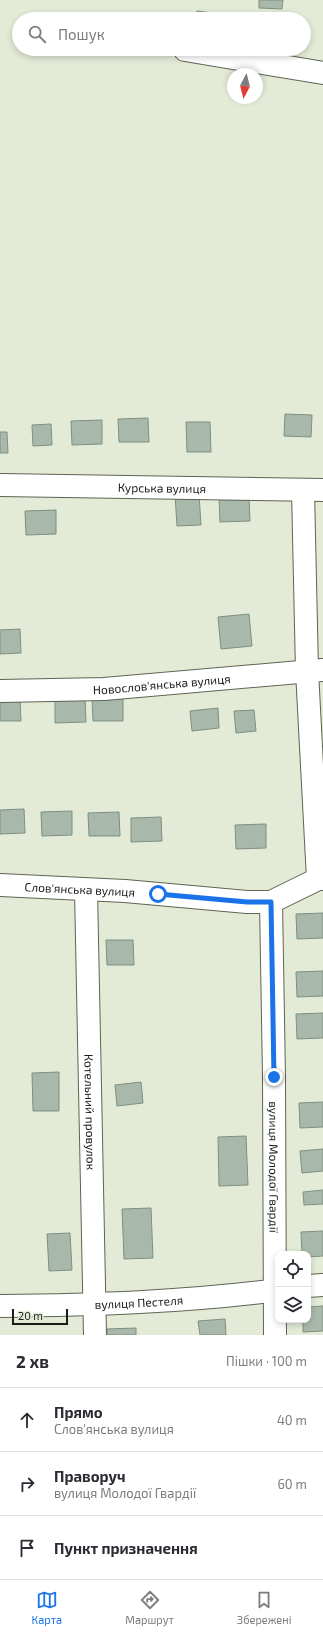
<!DOCTYPE html>
<html lang="uk">
<meta charset="utf-8">
<style>
body{margin:0;font-family:"Exo 2",sans-serif;background:#f2f2f3;color:#2b2b33}
.controls{position:absolute;right:12px;bottom:12px;display:grid;overflow:hidden;border-radius:8px;box-shadow:0 2px 6px #0003}
.controls button{width:36px;height:36px;display:grid;place-items:center;padding:0;border:0;border-bottom:1px solid #e1e1e2;background:#fff;color:#2b2b33;font:20px sans-serif}
.compass{position:absolute;left:227px;top:68px;width:36px;height:36px;border-radius:50%;background:#fff;box-shadow:0 2px 6px #0003;rotate:187deg}
.scale{position:absolute;left:12px;bottom:10px;width:56px;box-sizing:border-box;padding-left:4px;border:2px solid #1a1d16;border-top:0;font-size:11px;line-height:14px;white-space:nowrap;color:#1a1d16;-webkit-text-stroke:3px #e3ebd7;paint-order:stroke}
.stop{position:absolute;width:12px;height:12px;margin:-9px;border:3px solid #1a73e8;border-radius:50%;background:#fff}
.stop.end{background:#1a73e8;border-color:#fff;box-shadow:0 1px 4px #0008}
.list{margin:0;padding:0;list-style:none}
h2{display:flex;justify-content:space-between;align-items:center;height:52px;margin:0;padding:0 16px;font-size:17px}
h2 small{font-size:13px;font-weight:400;color:#7c7c81}
.list li{display:grid;grid-template-columns:26px 1fr auto;gap:12px;align-items:center;box-sizing:border-box;height:64px;padding:0 16px;border-top:1px solid #e1e1e2}
.list b{display:block;font-size:15px;white-space:nowrap}
.list p{margin:0;font-size:13px;white-space:nowrap;color:#7c7c81}
.list em{font-size:13px;font-style:normal;color:#7c7c81}
.icon{flex:none;width:22px;height:22px;fill:none;stroke:currentColor;stroke-width:2;stroke-linecap:round;stroke-linejoin:round}
.map{position:relative;flex:none;width:323px;height:1335px;overflow:hidden}
.search{position:absolute;background:#fff;box-shadow:0 2px 6px #0003;left:12px;right:12px;top:12px;height:44px;display:flex;align-items:center;gap:10px;box-sizing:border-box;padding:0 14px;border-radius:22px;color:#7c7c81;font-size:15px}
.sheet{height:244px;background:#fff}
nav{display:flex;justify-content:space-around;align-items:center;box-sizing:border-box;height:56px;border-top:1px solid #e1e1e2;background:#fff;font-size:11px;color:#7c7c81}
nav a{display:grid;justify-items:center;gap:2px}
nav .on{color:#1a73e8}
.map>svg:first-child{display:block}
</style>
<div class="map">
<svg width="323" height="1335" viewBox="0 0 323 1335">
<rect width="100%" height="100%" fill="#e3ebd7"/>
<g fill="#a8b9ab" stroke="#7e8f82">
<polygon points="259,0 283,0 282,9 259,8"/>
<polygon points="197,11 227,15 226,19 196,19"/>
<polygon points="285,414 312,415 311,437 284,436"/>
<polygon points="148,418 149,442 119,442 118,419"/>
<polygon points="102,420 102,444 72,445 71,421"/>
<polygon points="186,422 210,422 211,452 187,452"/>
<polygon points="51,424 52,445 33,446 32,425"/>
<polygon points="0,432 7,432 8,453 0,453"/>
<polygon points="199,494 201,525 177,526 175,495"/>
<polygon points="249,497 250,521 220,522 219,498"/>
<polygon points="56,510 56,534 26,535 25,511"/>
<polygon points="249,614 252,646 221,649 218,617"/>
<polygon points="20,629 21,653 0,654 0,630"/>
<polygon points="20,697 21,721 0,721 0,698"/>
<polygon points="123,697 123,721 93,721 92,698"/>
<polygon points="85,698 86,722 55,723 55,699"/>
<polygon points="218,708 219,728 192,731 190,711"/>
<polygon points="254,710 256,731 236,733 234,711"/>
<polygon points="24,809 25,833 0,834 0,810"/>
<polygon points="72,811 72,835 42,836 41,812"/>
<polygon points="119,812 120,836 89,836 88,813"/>
<polygon points="161,817 162,841 131,842 131,818"/>
<polygon points="266,824 266,848 236,849 235,825"/>
<polygon points="323,913 323,938 297,939 296,914"/>
<polygon points="106,940 133,940 134,965 107,965"/>
<polygon points="323,971 323,996 297,997 296,972"/>
<polygon points="323,1013 323,1038 297,1039 296,1014"/>
<polygon points="59,1072 59,1111 33,1111 32,1073"/>
<polygon points="141,1082 143,1103 117,1106 115,1085"/>
<polygon points="323,1102 323,1127 300,1128 299,1103"/>
<polygon points="246,1136 248,1185 219,1186 218,1137"/>
<polygon points="323,1149 323,1171 302,1173 300,1151"/>
<polygon points="323,1190 323,1204 304,1205 303,1192"/>
<polygon points="151,1208 153,1258 124,1259 122,1209"/>
<polygon points="323,1231 323,1256 308,1257 308,1254 302,1254 301,1232"/>
<polygon points="70,1233 72,1270 49,1271 47,1234"/>
<polygon points="323,1306 323,1331 303,1332 303,1320 308,1320 308,1307"/>
<polygon points="225,1319 226,1335 200,1335 198,1321"/>
<polygon points="136,1328 136,1335 107,1335 107,1329"/>
</g>
<g fill="none" stroke-linecap="round" stroke-linejoin="round">
<g stroke="#5e6453" stroke-width="24">
<g id="street">
<polyline points="185,50 323,73"/>
<path id="s1" d="M0,485l323,5"/>
<polyline points="303,490 307,671 318,879"/>
<path id="s2" d="M0,691l104,-2 219,-19"/>
<path id="s3" d="M0,885l125,6 122,11h24l47,-23h5"/>
<path id="s4" d="M86,890l9,445"/>
<path id="s5" d="M271,902l3,175 1,258"/>
<polyline points="308,1286 323,1285"/>
<path id="s6" d="M0,1306c93,-1 186,-4 278,-16"/>
</g>
</g>
<use href="#street" stroke="#fff" stroke-width="22"/>
</g>
<g fill="none" stroke-linecap="round" stroke-linejoin="round">
<polyline stroke="#1a73e8" stroke-width="5" points="158,894 247,902 271,902 274,1077"/>
</g>
<g text-anchor="middle" dominant-baseline="central" stroke-width="3" stroke-linejoin="round" paint-order="stroke">
<g font-size="12" fill="#1a1d16" stroke="#e3ebd7">
<text stroke="none"><textPath href="#s1" startOffset="162">Курська вулиця</textPath></text>
<text stroke="none"><textPath href="#s2" startOffset="162">Новослов'янська вулиця</textPath></text>
<text stroke="none"><textPath href="#s3" startOffset="80">Слов'янська вулиця</textPath></text>
<text stroke="none"><textPath href="#s4" startOffset="222">Котельний провулок</textPath></text>
<text stroke="none"><textPath href="#s5" startOffset="265">вулиця Молодої Гвардії</textPath></text>
<text stroke="none"><textPath href="#s6" startOffset="139">вулиця Пестеля</textPath></text>
</g>
</g>
</svg>
<div class="controls">
<button><svg class="icon" aria-label="locate" viewBox="0 0 24 24"><circle cx="12" cy="12" r="6"/><path d="M12 2v4M12 18v4M2 12h4M18 12h4"/></svg></button>
<button><svg class="icon" aria-label="layers" viewBox="0 0 24 24"><path d="M12 4l9 5-9 5-9-5zM3 14l9 5 9-5"/></svg></button>
</div>
<svg class="compass" viewBox="-18 -18 36 36"><path d="M0-13l5 13h-10z" fill="#e53935"/><path d="M0 13l5-13h-10z" fill="#7c7c81"/></svg>
<div class="scale">20 m</div>
<div class="stop" style="left:158px;top:894px"></div>
<div class="stop end" style="left:274px;top:1077px"></div>
<div class="search"><svg class="icon" aria-label="search" viewBox="0 0 24 24"><circle cx="10" cy="10" r="6"/><path d="M15 15l6 6"/></svg>Пошук</div>
</div>
<section class="sheet">
<h2>2 хв<small>Пішки · 100 m</small></h2>
<ul class="list">
<li><svg class="icon" aria-label="ahead" viewBox="0 0 24 24"><path d="M12 20V5M6 11l6-6 6 6"/></svg><div><b>Прямо</b><p>Слов'янська вулиця</p></div><em>40 m</em></li>
<li><svg class="icon" aria-label="right" viewBox="0 0 24 24"><path d="M7 20v-9h11M14 6l5 5-5 5"/></svg><div><b>Праворуч</b><p>вулиця Молодої Гвардії</p></div><em>60 m</em></li>
<li><svg class="icon" aria-label="arrive" viewBox="0 0 24 24"><path d="M6 21V4h12l-3 4 3 4H6"/></svg><div><b>Пункт призначення</b></div></li>
</ul>
</section>
<nav>
<a class="on"><svg class="icon" aria-label="map" viewBox="0 0 24 24"><path d="M3 6l6-2 6 2 6-2v14l-6 2-6-2-6 2zM9 4v14M15 6v14"/></svg>Карта</a>
<a><svg class="icon" aria-label="directions" viewBox="0 0 24 24"><path d="M12 3l9 9-9 9-9-9zM9 14v-3h6M13 9l2 2-2 2"/></svg>Маршрут</a>
<a><svg class="icon" aria-label="saved" viewBox="0 0 24 24"><path d="M7 4h10v16l-5-4-5 4z"/></svg>Збережені</a>
</nav>
